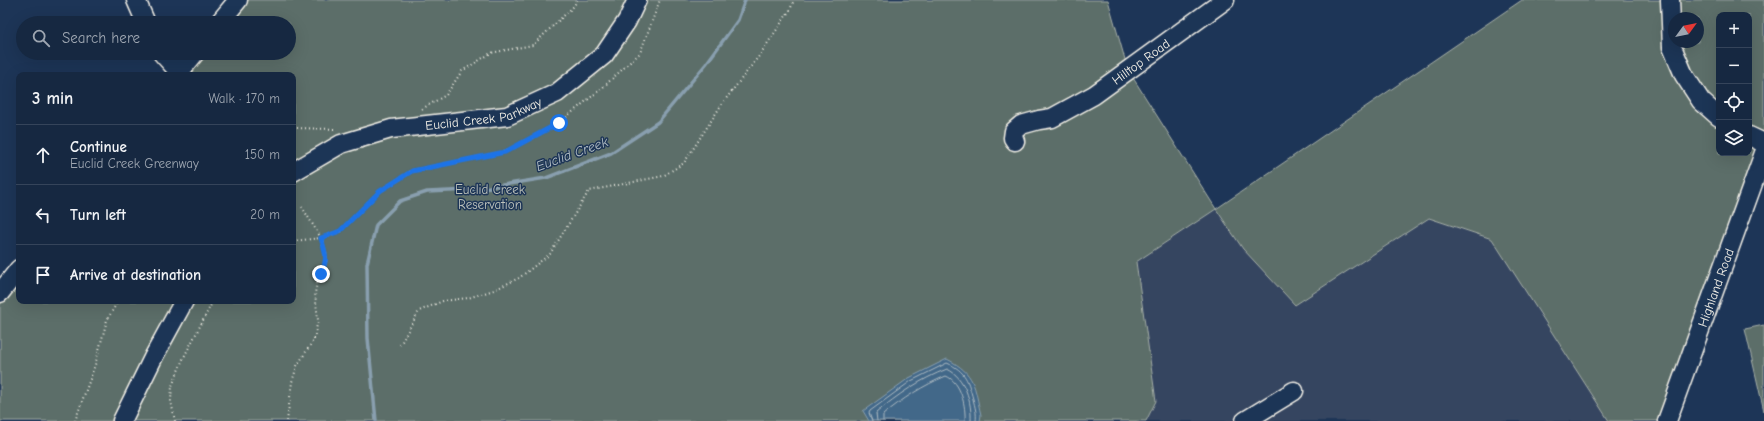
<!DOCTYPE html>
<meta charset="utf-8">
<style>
body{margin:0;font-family:"Comic Neue",sans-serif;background:#23344c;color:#f1f3f6}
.controls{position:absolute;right:12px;top:12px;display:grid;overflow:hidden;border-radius:8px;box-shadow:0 4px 16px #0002}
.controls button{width:36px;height:36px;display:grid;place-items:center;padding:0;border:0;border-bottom:1px solid #35445a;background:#162841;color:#f1f3f6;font:20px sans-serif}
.compass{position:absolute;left:1668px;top:12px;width:36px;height:36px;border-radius:50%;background:#162841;box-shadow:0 4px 16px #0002;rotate:57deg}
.stop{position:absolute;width:12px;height:12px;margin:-9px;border:3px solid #1a73e8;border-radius:50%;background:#fff}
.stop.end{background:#1a73e8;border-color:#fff;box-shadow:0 1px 4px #0008}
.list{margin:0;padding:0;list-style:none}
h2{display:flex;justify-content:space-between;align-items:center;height:52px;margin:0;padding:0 16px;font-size:17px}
h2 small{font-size:13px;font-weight:400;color:#9ea6b1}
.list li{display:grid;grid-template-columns:26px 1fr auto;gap:12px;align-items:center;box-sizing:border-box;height:60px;padding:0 16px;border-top:1px solid #35445a}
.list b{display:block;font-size:15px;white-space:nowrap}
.list p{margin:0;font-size:13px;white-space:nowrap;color:#9ea6b1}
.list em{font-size:13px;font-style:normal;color:#9ea6b1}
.icon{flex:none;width:22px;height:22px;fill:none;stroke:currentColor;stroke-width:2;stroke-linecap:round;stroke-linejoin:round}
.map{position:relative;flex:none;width:1764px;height:421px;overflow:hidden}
.search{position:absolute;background:#162841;box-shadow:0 4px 16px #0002;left:16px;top:16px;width:280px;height:44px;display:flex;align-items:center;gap:10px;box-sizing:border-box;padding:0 14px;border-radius:22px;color:#9ea6b1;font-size:15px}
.panel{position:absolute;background:#162841;box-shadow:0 4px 16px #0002;left:16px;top:72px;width:280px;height:232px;border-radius:8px}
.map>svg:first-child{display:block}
</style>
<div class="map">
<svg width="1764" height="421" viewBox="0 0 1764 421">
<rect width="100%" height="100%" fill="#1d3557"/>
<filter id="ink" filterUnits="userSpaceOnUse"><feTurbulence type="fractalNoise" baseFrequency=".025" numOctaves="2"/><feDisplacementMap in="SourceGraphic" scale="8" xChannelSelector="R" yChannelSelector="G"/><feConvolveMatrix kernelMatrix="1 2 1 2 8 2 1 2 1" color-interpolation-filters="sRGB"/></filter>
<g filter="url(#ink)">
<polygon fill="#344460" points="1216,209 1243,249 1295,305 1429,218 1492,239 1609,421 1146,421 1156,401 1136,262"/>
<g fill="#5b6e69" stroke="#a8b0a8" fill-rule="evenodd">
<path d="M238,0h870l20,70 88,139 306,-209h242v153l-97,268h-58l-117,-182 -63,-21 -134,87 -52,-56 -27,-40 -80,53 20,139 -10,20h-1146v-128l19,-24v32h274v-226h-116l18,-22h94v-30h-70zM1719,15h30v138h-30zM1674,18h24v24h-24z"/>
<polygon points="1764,325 1764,411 1745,329"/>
</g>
<path fill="#426889" stroke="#899faf" d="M947,359c29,15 27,27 34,56l-1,6h-111l-6,-10 46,-33z"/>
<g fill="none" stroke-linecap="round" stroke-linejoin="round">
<g stroke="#adbac2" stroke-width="1">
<path d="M872,421l-3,-8 1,-2 41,-30 36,-18c19,8 21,18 26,36 2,8 4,14 3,22"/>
<path d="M877,421l-1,-8c21,-18 45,-34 71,-44 18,8 25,33 24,52"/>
<path d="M883,421v-6c19,-16 41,-30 63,-39 15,6 20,30 19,45"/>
</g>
<polyline stroke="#899faf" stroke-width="3.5" points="376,421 368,338 367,264 376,225 400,201 427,192 471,190 546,178 611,153 658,122 706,64 738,20 745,0"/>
<g stroke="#f4f1e8" stroke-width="21">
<g id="minor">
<polyline points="136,0 146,23"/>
<polyline points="1670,0 1672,47 1684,75 1701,101 1719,117"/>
<polyline points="219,23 238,0"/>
<polyline points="162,53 179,72"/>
<polyline points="177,75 195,53"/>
<polyline points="1749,136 1764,143"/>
<path id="s1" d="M1015,141l-2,-3 1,-7 7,-6 18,-5 13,-2 42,-23 131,-95"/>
<path id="s2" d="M293,172l48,-28 50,-15 116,-13 50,-23 47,-38 23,-34 10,-21"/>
<polyline points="0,293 19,269"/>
<polyline points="122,421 154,356 184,301"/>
<polyline points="1245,421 1294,391"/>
<path id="s3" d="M1667,421l97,-268"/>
</g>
</g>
<g stroke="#f4f1e8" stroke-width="2" stroke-dasharray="1 3" stroke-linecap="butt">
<polyline points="422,109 446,95 462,71 491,53 533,45 574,6 577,0"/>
<polyline points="293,128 337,129"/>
<polyline points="293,241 321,238 340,231 380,191 412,171 505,152 559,123 601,89 640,53 660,0"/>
<polyline points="400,345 419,311 443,301 468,298 494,290 519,278 550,254 589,191 663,176 684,163 722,104 759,56 790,10 794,0"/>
<polyline points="75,421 95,365 107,320 118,301"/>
<polyline points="175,421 171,401 172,386 183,359 213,301"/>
<polyline points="287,421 292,382 297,366 314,339 318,320 315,293 317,283 326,262 326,254 321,238 302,207"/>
</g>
<use href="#minor" stroke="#1d3557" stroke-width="18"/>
</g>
</g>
<g fill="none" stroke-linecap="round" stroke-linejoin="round" filter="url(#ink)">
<path stroke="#1a73e8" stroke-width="5" d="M321,274c7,-16 5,-20 0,-36l19,-7 40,-40 32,-20 93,-19 54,-29"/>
</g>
<g text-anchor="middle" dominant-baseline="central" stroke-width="3" stroke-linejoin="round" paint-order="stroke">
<g font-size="13" fill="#f4f1e8" stroke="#1d3557">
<text stroke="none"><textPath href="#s1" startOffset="157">Hilltop Road</textPath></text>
<text stroke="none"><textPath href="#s2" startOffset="202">Euclid Creek Parkway</textPath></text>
<text stroke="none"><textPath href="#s3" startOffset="142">Highland Road</textPath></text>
</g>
<g font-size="13" fill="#bec3bc" stroke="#1d3557">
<text x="490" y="189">Euclid Creek<tspan x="490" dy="15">Reservation</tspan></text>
</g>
<g font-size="14" font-style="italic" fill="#b6c1c7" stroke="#1d3557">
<text transform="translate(572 154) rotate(-20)">Euclid Creek</text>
</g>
</g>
</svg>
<div class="controls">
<button>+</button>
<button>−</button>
<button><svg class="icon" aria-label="locate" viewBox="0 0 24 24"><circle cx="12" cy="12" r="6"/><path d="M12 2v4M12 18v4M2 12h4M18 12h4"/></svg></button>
<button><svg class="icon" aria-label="layers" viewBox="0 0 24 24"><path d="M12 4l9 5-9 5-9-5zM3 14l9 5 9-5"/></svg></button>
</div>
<svg class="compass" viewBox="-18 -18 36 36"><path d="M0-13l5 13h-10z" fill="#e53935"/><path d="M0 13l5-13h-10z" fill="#9ea6b1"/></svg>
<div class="stop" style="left:559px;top:123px"></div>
<div class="stop end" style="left:321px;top:274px"></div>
<div class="search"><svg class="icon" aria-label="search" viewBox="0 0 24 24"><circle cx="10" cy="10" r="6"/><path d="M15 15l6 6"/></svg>Search here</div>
<section class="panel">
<h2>3 min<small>Walk · 170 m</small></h2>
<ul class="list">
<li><svg class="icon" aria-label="ahead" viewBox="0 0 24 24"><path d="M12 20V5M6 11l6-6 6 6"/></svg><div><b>Continue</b><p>Euclid Creek Greenway</p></div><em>150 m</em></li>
<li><svg class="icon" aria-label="left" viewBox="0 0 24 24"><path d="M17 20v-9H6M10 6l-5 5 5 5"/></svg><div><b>Turn left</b></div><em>20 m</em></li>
<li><svg class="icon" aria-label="arrive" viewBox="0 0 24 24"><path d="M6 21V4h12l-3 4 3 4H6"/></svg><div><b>Arrive at destination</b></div></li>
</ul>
</section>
</div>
